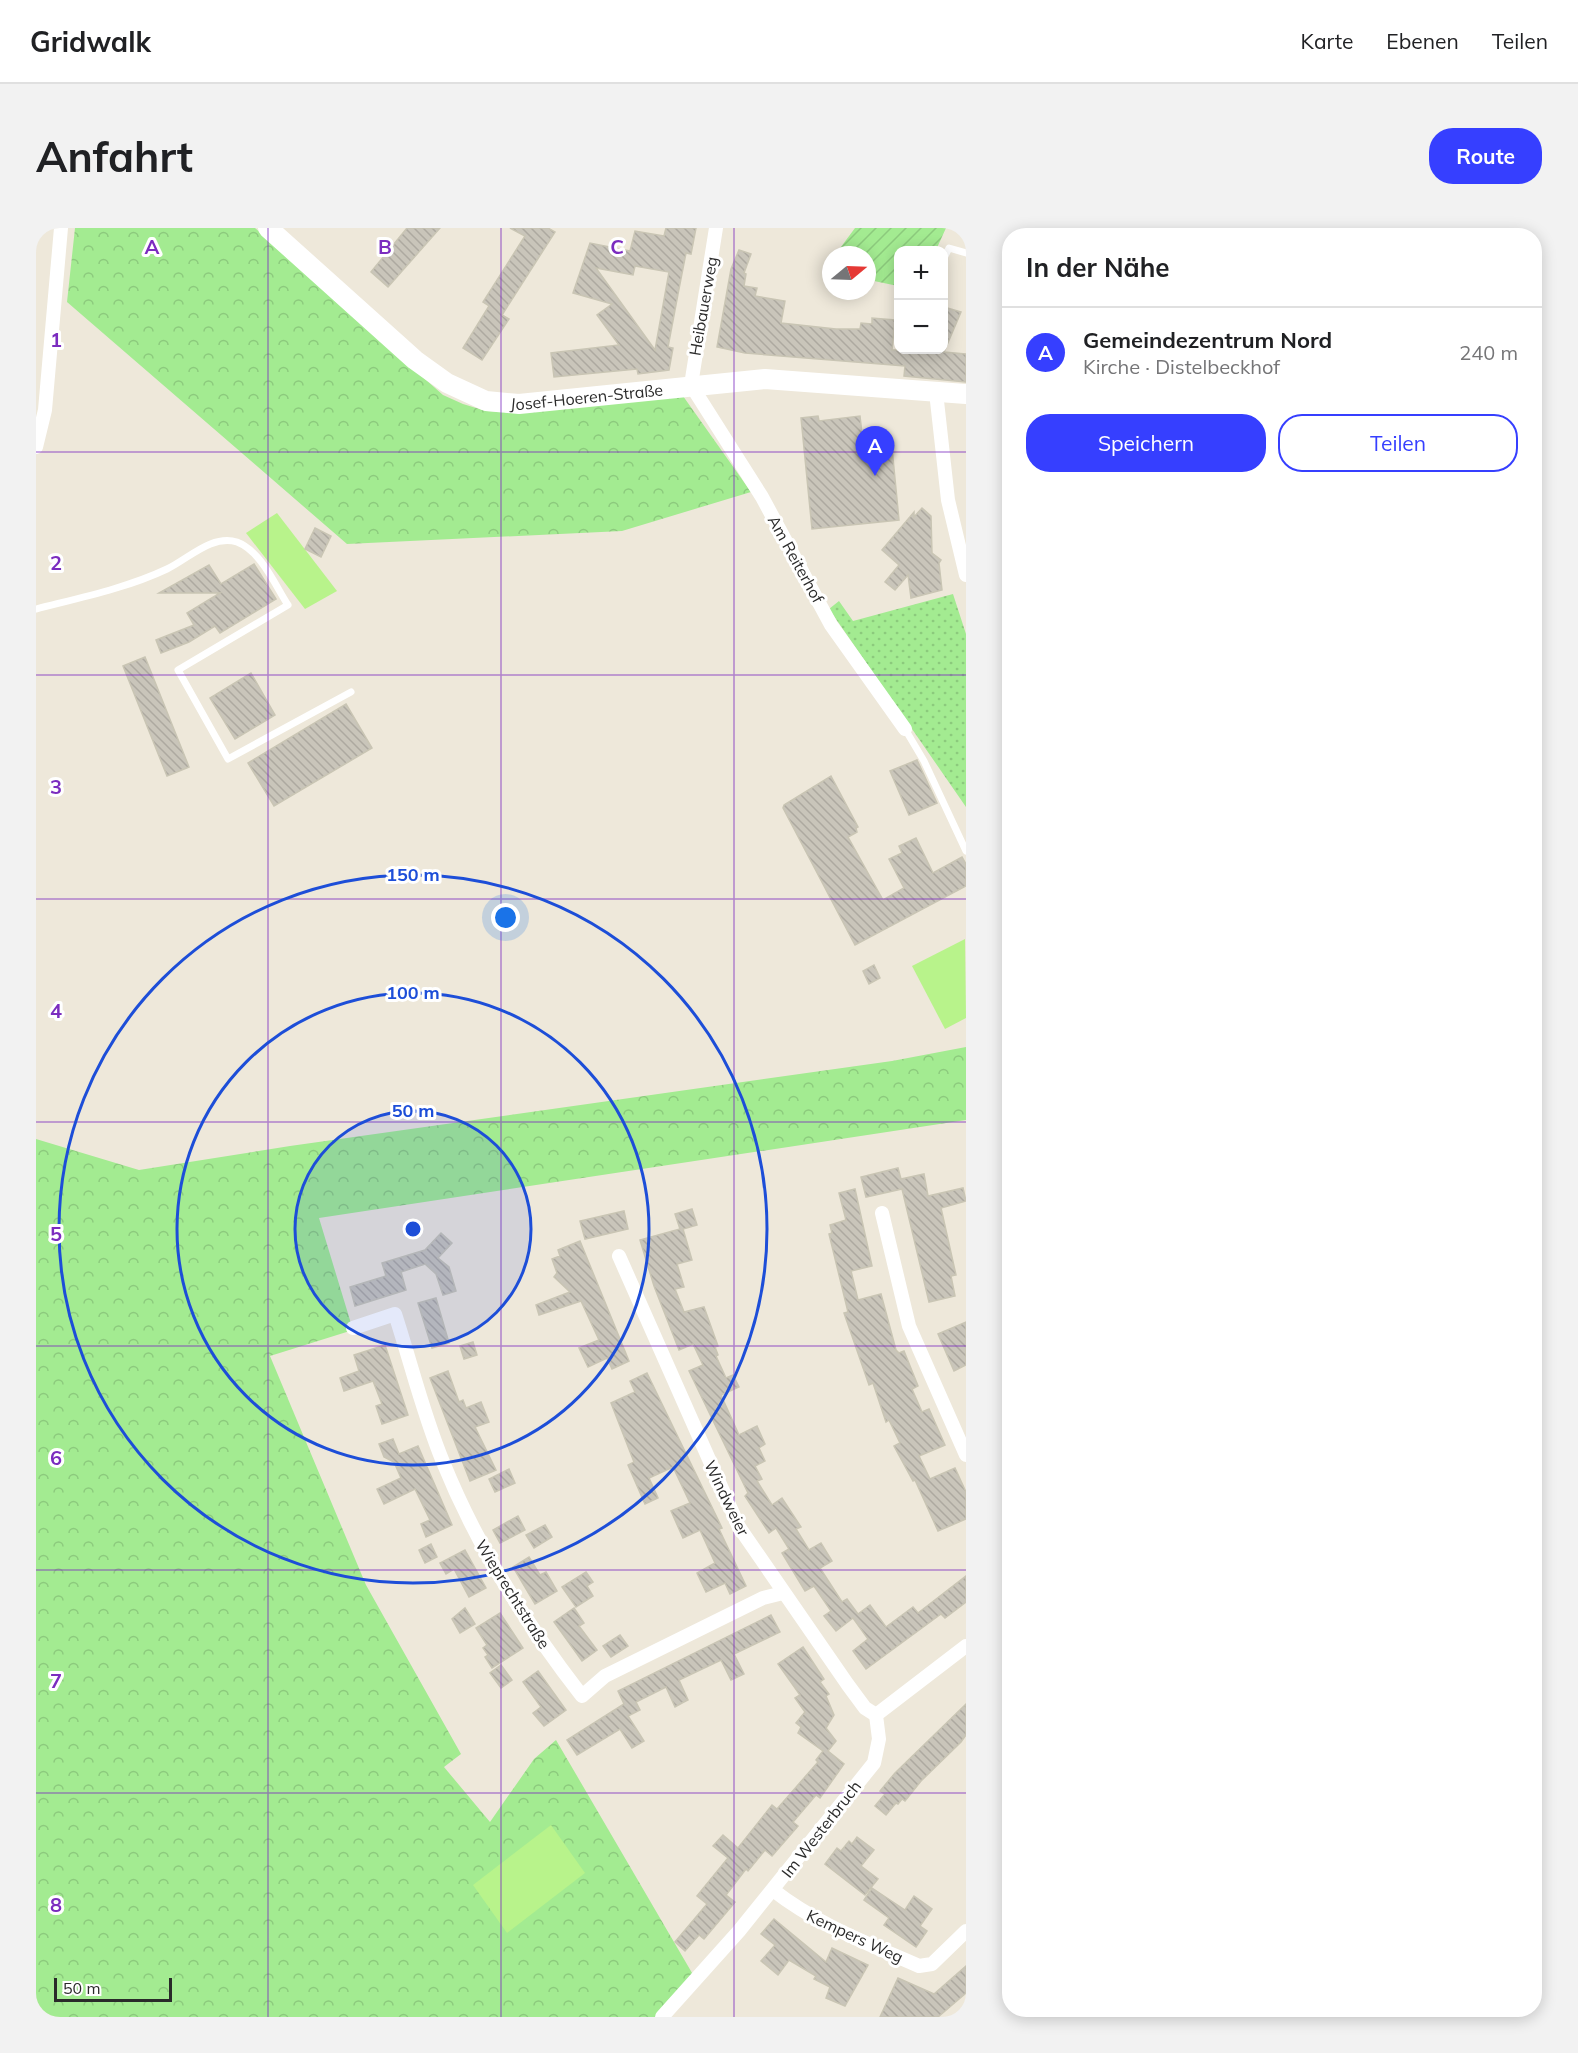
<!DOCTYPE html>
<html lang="de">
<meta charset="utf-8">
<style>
body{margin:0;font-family:Mulish,sans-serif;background:#f2f2f2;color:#202124}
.controls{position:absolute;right:18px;top:18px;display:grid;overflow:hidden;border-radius:12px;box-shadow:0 3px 15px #0003}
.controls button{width:54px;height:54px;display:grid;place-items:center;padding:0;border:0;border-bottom:2px solid #e0e0e0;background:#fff;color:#202124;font:30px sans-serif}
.compass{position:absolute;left:786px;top:18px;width:54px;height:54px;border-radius:50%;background:#fff;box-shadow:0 3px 15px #0003;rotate:71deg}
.scale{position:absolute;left:18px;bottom:15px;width:118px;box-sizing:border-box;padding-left:6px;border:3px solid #2a2a2a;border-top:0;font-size:16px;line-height:21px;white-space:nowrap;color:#2a2a2a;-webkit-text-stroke:4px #fff;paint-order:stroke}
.you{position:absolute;left:470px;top:690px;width:21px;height:21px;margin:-15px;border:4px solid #fff;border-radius:50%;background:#1a73e8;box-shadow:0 0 0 9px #1a73e833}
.badge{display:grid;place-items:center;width:39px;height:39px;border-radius:50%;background:#363fff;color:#fff;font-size:20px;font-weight:700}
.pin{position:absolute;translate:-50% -50px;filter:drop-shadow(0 2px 3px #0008)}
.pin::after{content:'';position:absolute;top:32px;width:21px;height:18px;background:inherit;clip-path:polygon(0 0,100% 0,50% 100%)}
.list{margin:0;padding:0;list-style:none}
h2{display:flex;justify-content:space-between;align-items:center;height:78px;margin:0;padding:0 24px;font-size:26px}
h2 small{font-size:20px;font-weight:400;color:#757577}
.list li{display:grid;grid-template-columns:39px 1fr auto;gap:18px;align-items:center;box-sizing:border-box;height:90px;padding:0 24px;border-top:2px solid #e0e0e0}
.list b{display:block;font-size:22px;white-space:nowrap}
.list p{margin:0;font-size:20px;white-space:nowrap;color:#757577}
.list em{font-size:20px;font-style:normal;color:#757577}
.actions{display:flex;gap:12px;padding:18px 24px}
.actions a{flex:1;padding:14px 0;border:2px solid #363fff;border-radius:24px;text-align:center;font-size:21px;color:#363fff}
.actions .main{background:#363fff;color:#fff}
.map{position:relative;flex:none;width:930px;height:1789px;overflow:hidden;border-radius:24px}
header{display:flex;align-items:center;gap:36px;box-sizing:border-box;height:84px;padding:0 30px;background:#fff;border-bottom:2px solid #e0e0e0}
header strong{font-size:28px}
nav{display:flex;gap:33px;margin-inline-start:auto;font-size:21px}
.intro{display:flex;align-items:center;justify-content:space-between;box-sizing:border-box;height:144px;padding:0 36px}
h1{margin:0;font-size:42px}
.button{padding:15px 27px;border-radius:24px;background:#363fff;color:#fff;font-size:21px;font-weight:700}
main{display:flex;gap:36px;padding:0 36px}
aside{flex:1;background:#fff;border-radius:24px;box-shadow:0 3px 15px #0003}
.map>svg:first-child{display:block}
</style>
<header>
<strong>Gridwalk</strong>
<nav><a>Karte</a><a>Ebenen</a><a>Teilen</a></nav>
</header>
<div class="intro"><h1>Anfahrt</h1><a class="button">Route</a></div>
<main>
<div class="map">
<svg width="930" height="1789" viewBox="0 0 930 1789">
<defs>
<pattern id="grass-dots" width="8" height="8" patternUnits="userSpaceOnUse" patternTransform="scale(1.5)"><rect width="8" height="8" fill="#a3eb91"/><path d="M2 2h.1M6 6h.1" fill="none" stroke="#8cca7d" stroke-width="1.8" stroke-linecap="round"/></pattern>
<pattern id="forest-crowns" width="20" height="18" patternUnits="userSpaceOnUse" patternTransform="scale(1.5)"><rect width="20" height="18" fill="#a3eb91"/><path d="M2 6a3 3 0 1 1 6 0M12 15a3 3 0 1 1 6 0" fill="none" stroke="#8cca7d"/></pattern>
<pattern id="garden-furrows" width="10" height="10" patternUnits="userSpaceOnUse" patternTransform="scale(1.5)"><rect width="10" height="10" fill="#a3eb91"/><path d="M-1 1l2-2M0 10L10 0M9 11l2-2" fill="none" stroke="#8cca7d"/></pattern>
<pattern id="building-back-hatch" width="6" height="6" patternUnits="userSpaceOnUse" patternTransform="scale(1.5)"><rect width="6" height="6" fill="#c9c5ba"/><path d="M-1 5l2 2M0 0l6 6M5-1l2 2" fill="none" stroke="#ada9a0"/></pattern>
</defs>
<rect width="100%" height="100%" fill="#eee8da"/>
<polygon fill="url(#grass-dots)" points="917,366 930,406 930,579 793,381 803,373 817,393"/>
<g fill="url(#forest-crowns)">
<polygon points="39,0 219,0 407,167 427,176 450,183 485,185 647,168 715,264 586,303 311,316 31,74"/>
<polygon points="930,819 930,892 283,990 317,1102 234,1128 330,1357 425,1526 408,1539 454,1594 498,1531 520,1512 659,1750 622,1789 0,1789 0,911 103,942 254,918 856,833"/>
</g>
<polygon fill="url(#garden-furrows)" points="819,0 910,0 900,22 862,22 862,58 838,53 839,45 831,43 831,27 799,27"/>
<g fill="#b8f38b">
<polygon points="241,285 301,363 269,381 210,305"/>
<polygon points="929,711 930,790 909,801 876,738"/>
<polygon points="515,1597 549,1645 471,1705 437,1657"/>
</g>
<g fill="url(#building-back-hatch)" stroke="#c9c5b4" stroke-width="1.5" fill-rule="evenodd">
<polygon points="371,0 404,0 352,59 335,44"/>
<polygon points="474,0 512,0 519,4 466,87 473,91 446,132 427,120 453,78 447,74 489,8"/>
<path d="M630,0h30l-5,26 -5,-1 -8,41 -10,53 5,1 -4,22 -31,4 -1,-5 -83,8 -3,-24 68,-8 -22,-30 15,-11 -39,-11 17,-50 40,8 5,-20 29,5zM599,38l34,6 -14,78 -59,-82 37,7z"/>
<polygon points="703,22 715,26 708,45 710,46 708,58 721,60 719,68 749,73 745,95 800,101 824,101 825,95 836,96 836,90 859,92 856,122 908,122 908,79 925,84 908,124 930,126 930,154 868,148 869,138 709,125 681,119 695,41"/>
<polygon points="782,188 783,193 824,188 828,223 856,220 863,292 776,301 765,190"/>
<polygon points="886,280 895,288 896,325 905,332 903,335 906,362 875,370 872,347 859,362 849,354 863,337 846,322 878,284 878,289"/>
<polygon points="279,300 295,308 285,329 269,321"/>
<polygon points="218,336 240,371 184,405 179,398 153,414 125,425 120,412 158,397 151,385 184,365 123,365 173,337 185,356"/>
<polygon points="109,429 153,539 131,548 87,438"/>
<polygon points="215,445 239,487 199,511 174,470"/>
<polygon points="310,476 336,520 238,578 212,535"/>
<polygon points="881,532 901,575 873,587 854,543"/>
<polygon points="795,548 822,599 820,600 821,604 812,609 847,672 868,660 853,631 866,625 863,618 880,610 897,645 926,629 930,636 930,658 819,717 747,580 748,577"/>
<polygon points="838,737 844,750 833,756 827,743"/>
<polygon points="862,940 865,951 888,946 892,968 927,960 930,973 905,980 920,1047 915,1048 919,1068 893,1074 866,961 830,969 825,949"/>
<polygon points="819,961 836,1038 815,1043 822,1072 845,1066 860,1122 863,1125 868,1123 882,1158 876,1161 886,1184 893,1181 909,1217 883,1228 894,1251 919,1240 930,1264 930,1291 902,1303 879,1252 877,1253 858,1218 864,1215 853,1192 850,1194 837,1155 833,1157 808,1085 812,1084 793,1006 796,1005 794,997 810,992 803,965"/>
<polygon points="656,981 661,997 647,1001 656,1032 641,1036 648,1059 639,1061 648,1084 668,1079 682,1118 679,1119 682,1127 680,1128 690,1150 697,1147 703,1159 685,1167 703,1207 721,1198 729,1216 723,1220 729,1233 719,1238 726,1251 721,1253 736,1277 746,1270 765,1299 760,1301 773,1322 785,1315 796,1333 784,1340 806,1374 811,1371 822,1386 834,1377 850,1399 877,1379 882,1385 930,1348 930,1374 909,1390 905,1386 830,1441 817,1423 832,1411 817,1390 800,1403 788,1388 795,1383 778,1358 769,1363 746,1325 753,1321 740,1300 733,1305 709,1268 712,1265 653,1143 667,1137 657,1116 643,1122 618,1058 604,1012 644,1001 639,986"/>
<polygon points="588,983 592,1001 549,1011 544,993"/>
<polygon points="405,1005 416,1015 402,1030 413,1039 420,1063 407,1067 400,1046 389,1036 365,1044 370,1062 319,1078 314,1059 350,1048 346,1035 389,1022"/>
<polygon points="544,1013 593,1133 576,1141 571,1130 552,1139 543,1120 563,1112 545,1073 503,1087 500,1077 534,1064 518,1049 521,1045 516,1031 524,1028 522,1022"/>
<polygon points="400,1070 413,1115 396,1120 382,1075"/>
<polygon points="930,1094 930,1137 918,1143 902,1106"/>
<polygon points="437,1114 441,1127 428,1131 424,1118"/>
<polygon points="349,1117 372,1187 346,1196 340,1178 346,1176 337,1153 308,1163 304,1150 323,1143 318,1127"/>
<polygon points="412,1143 423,1174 427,1172 430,1180 445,1174 453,1194 439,1199 460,1242 434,1253 394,1150"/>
<polygon points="611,1145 686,1300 683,1301 710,1358 694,1366 689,1355 670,1364 661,1345 679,1335 664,1302 647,1310 635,1283 654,1275 637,1239 613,1250 622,1270 609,1276 592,1237 598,1234 575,1175 599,1164 594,1153"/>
<polygon points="357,1211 363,1226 382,1218 416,1297 390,1309 385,1296 394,1292 379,1261 348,1276 341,1261 365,1250 358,1234 348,1229 343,1216"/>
<polygon points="473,1241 479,1255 459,1264 453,1251"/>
<polygon points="482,1288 489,1302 464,1315 457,1302"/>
<polygon points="509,1297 516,1309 498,1320 490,1307"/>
<polygon points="395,1316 401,1329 389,1335 383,1322"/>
<polygon points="429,1322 450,1360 433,1369 418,1341 410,1346 404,1335"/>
<polygon points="493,1329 504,1347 510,1344 521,1363 499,1376 477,1339"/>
<polygon points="550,1344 557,1354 551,1358 557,1368 540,1379 526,1359"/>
<polygon points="429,1380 439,1396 424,1405 416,1391"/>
<polygon points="538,1380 548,1395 543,1398 561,1422 546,1433 518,1394"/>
<polygon points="464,1385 487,1420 456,1440 449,1429 452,1427 447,1420 451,1417 440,1400"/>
<polygon points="735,1387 744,1404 698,1426 708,1446 695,1452 685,1432 643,1452 652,1472 646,1475 639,1479 630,1459 600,1474 604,1482 592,1488 608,1513 596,1520 584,1501 541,1527 531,1512 588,1476 582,1463"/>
<polygon points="584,1407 592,1418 575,1429 567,1418"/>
<polygon points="767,1419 788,1451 784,1454 793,1466 790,1468 798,1487 790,1500 800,1513 792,1523 808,1536 784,1570 780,1567 757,1594 762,1598 736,1628 729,1622 712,1643 710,1641 690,1667 699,1674 668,1711 663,1707 649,1723 639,1714 671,1676 661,1668 692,1630 677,1618 687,1607 702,1620 736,1577 741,1581 782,1534 780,1532 787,1523 762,1505 765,1499 760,1495 769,1484 759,1470 764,1467 742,1436"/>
<polygon points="465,1437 476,1452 465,1460 454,1445"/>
<polygon points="502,1443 530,1482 508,1498 497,1485 505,1479 487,1454"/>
<polygon points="930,1476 930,1507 925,1514 885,1553 869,1573 866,1571 862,1576 860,1575 850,1587 839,1578 849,1566 844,1563 859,1545"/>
<polygon points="821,1609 838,1622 825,1638 842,1651 829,1667 789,1636 801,1620 805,1623 813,1613 816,1616"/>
<polygon points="836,1660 869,1682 878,1668 896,1681 884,1698 891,1703 880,1719 848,1697 853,1690 828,1672"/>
<polygon points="738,1691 790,1734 796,1720 832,1737 809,1778 790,1770 794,1759 778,1751 780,1748 753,1732 742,1747 725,1733 739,1717 725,1706"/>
<polygon points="930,1738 930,1765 902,1789 844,1789 862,1750 898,1766"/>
</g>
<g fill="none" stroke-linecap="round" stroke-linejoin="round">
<g stroke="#fff" stroke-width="7">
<polyline points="908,30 913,20 930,25"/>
<path d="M0,381c43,-11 91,-21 131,-40 21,-10 45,-35 70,-27 24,9 38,43 51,63l-110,65 50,89 123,-67"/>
<polyline points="869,501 888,533 930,623"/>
</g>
<g stroke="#fff" stroke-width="14">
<polyline points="680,0 655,157 726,269 795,397 869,501"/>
<polyline points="900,164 912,272 930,347"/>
<polyline points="0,219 9,182 25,0"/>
<polyline points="846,985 873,1098 930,1227"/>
<polyline points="583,1028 703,1299 812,1457 829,1480 840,1487"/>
<path d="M317,1100l42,-14c16,49 28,100 48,148 34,84 83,162 139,234l23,-20 158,-78 20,-5"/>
<path d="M737,1662c43,34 96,54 146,76l13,-2 34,-33"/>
<polyline points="626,1789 703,1703 838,1535 843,1511 840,1487 930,1418"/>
</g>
<path stroke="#fff" stroke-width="20" id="s1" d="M232,0l147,132 32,23 39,18 33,3 246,-25 201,15"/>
</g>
<path fill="none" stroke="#7b2cbf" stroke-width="1.5" stroke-opacity="0.55" d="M232,0v1789M465,0v1789M698,0v1789M0,224h930M0,447h930M0,671h930M0,894h930M0,1118h930M0,1342h930M0,1565h930"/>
<circle cx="377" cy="1001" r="118" fill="#1d4ed8" fill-opacity=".12"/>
<g fill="none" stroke="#1d4ed8" stroke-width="3">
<circle cx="377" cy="1001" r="118"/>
<circle cx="377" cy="1001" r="236"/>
<circle cx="377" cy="1001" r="354"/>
</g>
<g text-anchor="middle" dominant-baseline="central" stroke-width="6" stroke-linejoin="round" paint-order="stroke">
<g font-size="16" fill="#2a2a2a" stroke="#fff">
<text transform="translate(667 78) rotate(-80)">Heibauerweg</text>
<text stroke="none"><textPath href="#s1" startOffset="381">Josef-Hoeren-Straße</textPath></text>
<text transform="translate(760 331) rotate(61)">Am Reiterhof</text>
<text transform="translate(691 1270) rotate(64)">Windweier</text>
<text transform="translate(477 1366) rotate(58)">Wieprechtstraße</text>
<text transform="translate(785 1601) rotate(-52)">Im Westerbruch</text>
<text transform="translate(819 1708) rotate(25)">Kempers Weg</text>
</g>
</g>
<g font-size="20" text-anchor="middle" font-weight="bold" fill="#7b2cbf" stroke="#fff" stroke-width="6" stroke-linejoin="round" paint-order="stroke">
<text x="116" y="26">A</text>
<text x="349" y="26">B</text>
<text x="581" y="26">C</text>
<text x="20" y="119">1</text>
<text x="20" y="342">2</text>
<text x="20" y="566">3</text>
<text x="20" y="790">4</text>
<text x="20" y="1013">5</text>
<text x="20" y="1237">6</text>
<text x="20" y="1460">7</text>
<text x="20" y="1684">8</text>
</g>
<circle cx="377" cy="1001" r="9" fill="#1d4ed8" stroke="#fff" stroke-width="3"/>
<g font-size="18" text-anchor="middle" font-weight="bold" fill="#1d4ed8" stroke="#fff" stroke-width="6" stroke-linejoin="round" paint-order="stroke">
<text x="377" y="653">150 m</text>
<text x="377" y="771">100 m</text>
<text x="377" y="889">50 m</text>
</g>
</svg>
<div class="controls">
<button>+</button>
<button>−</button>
</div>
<svg class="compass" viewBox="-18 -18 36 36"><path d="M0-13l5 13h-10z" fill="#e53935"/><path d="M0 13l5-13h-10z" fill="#757577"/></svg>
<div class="scale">50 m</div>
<div class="you"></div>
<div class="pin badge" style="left:839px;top:248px">A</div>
</div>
<aside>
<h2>In der Nähe<small></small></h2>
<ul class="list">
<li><span class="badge">A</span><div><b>Gemeindezentrum Nord</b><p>Kirche · Distelbeckhof</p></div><em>240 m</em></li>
</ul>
<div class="actions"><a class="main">Speichern</a><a>Teilen</a></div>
</aside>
</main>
